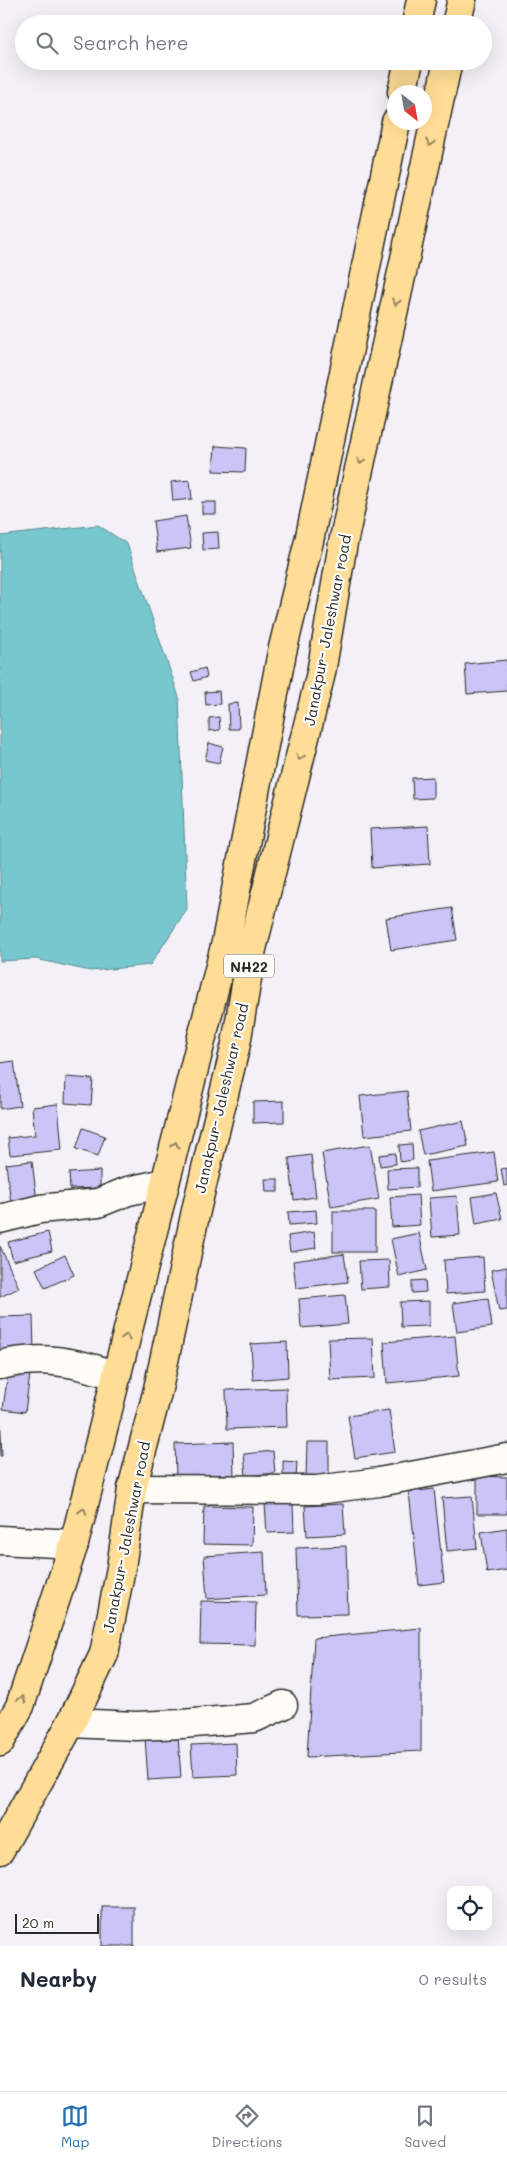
<!DOCTYPE html>
<style>
body{margin:0;font-family:Mali,sans-serif;background:#f6f6f7;color:#1f2937}
.controls{position:absolute;right:15px;bottom:15px;display:grid;overflow:hidden;border-radius:10px;box-shadow:0 5px 20px #0002}
.controls button{width:45px;height:45px;display:grid;place-items:center;padding:0;border:0;border-bottom:1px solid #e0e1e3;background:#fff;color:#1f2937;font:25px sans-serif}
.compass{position:absolute;left:387px;top:85px;width:45px;height:45px;border-radius:50%;background:#fff;box-shadow:0 5px 20px #0002;rotate:149deg}
.scale{position:absolute;left:15px;bottom:12px;width:84px;box-sizing:border-box;padding-left:5px;border:2px solid #2b2b2b;border-top:0;font-size:14px;line-height:18px;white-space:nowrap;color:#2b2b2b;-webkit-text-stroke:4px #fdfcf7;paint-order:stroke}
.list{margin:0;padding:0;list-style:none}
h2{display:flex;justify-content:space-between;align-items:center;height:65px;margin:0;padding:0 20px;font-size:21px}
h2 small{font-size:16px;font-weight:400;color:#747a83}
.icon{flex:none;width:28px;height:28px;fill:none;stroke:currentColor;stroke-width:2;stroke-linecap:round;stroke-linejoin:round}
.map{position:relative;flex:none;width:507px;height:1946px;overflow:hidden}
.search{position:absolute;background:#fff;box-shadow:0 5px 20px #0002;left:15px;right:15px;top:15px;height:55px;display:flex;align-items:center;gap:12px;box-sizing:border-box;padding:0 18px;border-radius:28px;color:#747a83;font-size:19px}
.sheet{height:145px;background:#fff}
nav{display:flex;justify-content:space-around;align-items:center;box-sizing:border-box;height:70px;border-top:1px solid #e0e1e3;background:#fff;font-size:14px;color:#747a83}
nav a{display:grid;justify-items:center;gap:2px}
nav .on{color:#1f6fb2}
.map>svg:first-child{display:block}
</style>
<div class="map">
<svg width="507" height="1946" viewBox="0 0 507 1946">
<rect width="100%" height="100%" fill="#f3f1f7"/>
<filter id="ink" filterUnits="userSpaceOnUse"><feTurbulence type="fractalNoise" baseFrequency=".02" numOctaves="2"/><feDisplacementMap in="SourceGraphic" scale="10" xChannelSelector="R" yChannelSelector="G"/><feConvolveMatrix kernelMatrix="1 2 1 2 8 2 1 2 1" color-interpolation-filters="sRGB"/></filter>
<g filter="url(#ink)">
<polygon fill="#77c8ce" stroke="#59898d" points="98,525 127,544 179,697 187,909 150,965 90,971 36,959 0,961 0,536"/>
<g fill="#cbc5f7" stroke="#2b2b2b">
<polygon points="215,446 246,448 245,472 213,471"/>
<polygon points="190,480 192,499 173,501 171,482"/>
<rect x="202" y="502" width="14" height="12"/>
<polygon points="186,516 191,548 157,552 153,521"/>
<polygon points="218,532 219,549 203,550 202,533"/>
<polygon points="507,660 507,691 467,694 465,664"/>
<polygon points="205,668 207,677 194,681 191,672"/>
<polygon points="219,691 220,704 206,705 205,692"/>
<polygon points="238,703 239,729 229,729 228,704"/>
<polygon points="219,717 220,730 209,731 209,718"/>
<polygon points="209,743 223,747 219,763 205,760"/>
<polygon points="433,777 433,798 413,799 412,778"/>
<polygon points="428,826 430,864 372,868 370,829"/>
<polygon points="452,908 457,940 391,950 386,918"/>
<polygon points="14,1061 20,1106 0,1109 0,1063"/>
<polygon points="66,1077 93,1079 91,1105 65,1103"/>
<polygon points="407,1091 411,1131 364,1136 360,1096"/>
<polygon points="284,1101 284,1122 253,1123 253,1102"/>
<polygon points="58,1104 62,1150 10,1155 8,1138 35,1135 32,1107"/>
<polygon points="463,1121 468,1146 423,1155 418,1131"/>
<polygon points="83,1128 105,1136 98,1156 76,1149"/>
<polygon points="412,1144 413,1160 400,1162 399,1145"/>
<polygon points="370,1145 379,1199 331,1207 322,1153"/>
<polygon points="494,1152 498,1182 431,1191 427,1161"/>
<polygon points="395,1153 396,1164 380,1166 379,1155"/>
<polygon points="311,1155 316,1197 294,1200 289,1158"/>
<polygon points="32,1161 37,1201 11,1204 6,1164"/>
<polygon points="417,1168 417,1187 388,1189 387,1169"/>
<polygon points="507,1168 507,1185 504,1186 501,1169"/>
<polygon points="100,1171 100,1188 70,1189 69,1173"/>
<polygon points="265,1179 278,1179 278,1192 266,1192"/>
<polygon points="496,1193 502,1219 476,1224 472,1197"/>
<polygon points="418,1195 420,1225 392,1227 390,1197"/>
<polygon points="457,1196 460,1235 432,1237 429,1198"/>
<polygon points="316,1210 317,1223 289,1225 288,1212"/>
<rect x="333" y="1211" width="42" height="41"/>
<polygon points="48,1232 52,1251 13,1261 8,1242"/>
<polygon points="314,1232 316,1248 290,1252 288,1236"/>
<polygon points="419,1233 427,1270 399,1277 391,1239"/>
<polygon points="0,1246 19,1288 0,1297"/>
<polygon points="344,1254 348,1282 296,1288 293,1261"/>
<polygon points="65,1255 74,1275 45,1288 36,1269"/>
<polygon points="483,1257 485,1291 446,1294 444,1260"/>
<polygon points="389,1260 390,1287 361,1289 359,1261"/>
<polygon points="507,1267 507,1310 499,1311 491,1270"/>
<polygon points="425,1280 426,1292 412,1293 412,1281"/>
<polygon points="345,1295 348,1324 301,1328 299,1299"/>
<polygon points="488,1298 492,1327 457,1332 453,1303"/>
<polygon points="429,1301 429,1326 401,1327 400,1302"/>
<polygon points="33,1316 34,1352 0,1353 0,1317"/>
<polygon points="455,1336 459,1376 387,1383 384,1342"/>
<polygon points="373,1338 375,1378 330,1380 328,1339"/>
<polygon points="287,1342 288,1377 253,1380 251,1344"/>
<polygon points="8,1371 30,1374 25,1412 3,1409"/>
<polygon points="286,1388 287,1427 227,1429 226,1390"/>
<polygon points="0,1409 2,1456 0,1456"/>
<polygon points="389,1410 395,1452 355,1458 348,1416"/>
<polygon points="233,1442 234,1476 176,1478 175,1444"/>
<polygon points="307,1442 329,1442 329,1478 306,1478"/>
<polygon points="273,1451 275,1473 246,1476 244,1454"/>
<polygon points="283,1461 297,1462 296,1479 283,1478"/>
<polygon points="477,1476 507,1477 507,1514 477,1514"/>
<polygon points="434,1489 444,1582 419,1585 409,1492"/>
<polygon points="472,1496 477,1548 447,1551 442,1498"/>
<polygon points="293,1503 294,1532 267,1533 265,1504"/>
<polygon points="343,1504 345,1534 307,1536 305,1506"/>
<polygon points="204,1506 253,1507 252,1545 203,1544"/>
<polygon points="507,1528 507,1570 487,1573 481,1532"/>
<polygon points="346,1546 348,1614 298,1615 296,1548"/>
<polygon points="264,1552 266,1595 207,1599 204,1556"/>
<polygon points="201,1601 256,1602 255,1645 200,1644"/>
<polygon points="421,1628 421,1751 307,1757 314,1638"/>
<polygon points="178,1736 181,1778 148,1780 145,1738"/>
<polygon points="236,1743 237,1775 193,1777 191,1745"/>
<rect x="102" y="1907" width="32" height="39"/>
</g>
<g fill="none" stroke-linecap="round" stroke-linejoin="round">
<g stroke="#2b2b2b" stroke-width="31">
<g id="minor">
<polyline points="0,1219 40,1209 98,1203 128,1191 165,1183"/>
<path d="M0,1365c43,-10 76,-3 117,11"/>
<polyline points="132,1489 317,1490 379,1482 507,1458"/>
<polyline points="0,1540 74,1544"/>
<polyline points="71,1723 136,1726 182,1724 254,1718 283,1705"/>
</g>
</g>
<g stroke="#2b2b2b" stroke-width="31">
<g id="highway">
<polyline points="416,24 421,0"/>
<polyline points="456,24 462,0"/>
<polyline points="402,92 409,61"/>
<polyline points="0,1742 20,1706 74,1544 226,942 282,652 309,541 396,122"/>
<polyline points="0,1850 71,1723 104,1654 121,1568 132,1489 158,1389 197,1206 236,1044 252,949 321,673 343,543 448,61"/>
</g>
</g>
<use href="#minor" stroke="#fdfcf7" stroke-width="28"/>
<use href="#highway" stroke="#ffdd96" stroke-width="28"/>
</g>
<defs><path id="oneway-chevron" d="M-2-3.5L2.5 0L-2 3.5" fill="none" stroke-width="1.6" stroke-linecap="round" stroke-linejoin="round" transform="scale(1.25)"/></defs>
<g stroke="#958460">
<use href="#oneway-chevron" transform="translate(430 143) rotate(102)"/>
<use href="#oneway-chevron" transform="translate(396 302) rotate(102)"/>
<use href="#oneway-chevron" transform="translate(361 461) rotate(102)"/>
<use href="#oneway-chevron" transform="translate(300 757) rotate(104)"/>
<use href="#oneway-chevron" transform="translate(175 1145) rotate(-76)"/>
<use href="#oneway-chevron" transform="translate(126 1337) rotate(-76)"/>
<use href="#oneway-chevron" transform="translate(83 1511) rotate(-76)"/>
<use href="#oneway-chevron" transform="translate(22 1699) rotate(-70)"/>
</g>
</g>
<g text-anchor="middle" dominant-baseline="central" stroke-width="4.5" stroke-linejoin="round" paint-order="stroke">
<rect fill="#fdfcf7" stroke="#6a6a68" stroke-width="1" x="224" y="954.5" width="50" height="23" rx="4"/>
<g font-size="14" font-weight="bold" fill="#2b2b2b">
<text x="249" y="966">NH22</text>
</g>
<g font-size="15" fill="#2b2b2b" stroke="#fdfcf7">
<text transform="translate(327 630) rotate(-79)">Janakpur- Jaleshwar road</text>
<text transform="translate(221 1098) rotate(-77)">Janakpur- Jaleshwar road</text>
<text transform="translate(126 1537) rotate(-79)">Janakpur- Jaleshwar road</text>
</g>
</g>
</svg>
<div class="controls">
<button><svg class="icon" aria-label="locate" viewBox="0 0 24 24"><circle cx="12" cy="12" r="6"/><path d="M12 2v4M12 18v4M2 12h4M18 12h4"/></svg></button>
</div>
<svg class="compass" viewBox="-18 -18 36 36"><path d="M0-13l5 13h-10z" fill="#e53935"/><path d="M0 13l5-13h-10z" fill="#747a83"/></svg>
<div class="scale">20 m</div>
<div class="search"><svg class="icon" aria-label="search" viewBox="0 0 24 24"><circle cx="10" cy="10" r="6"/><path d="M15 15l6 6"/></svg>Search here</div>
</div>
<section class="sheet">
<h2>Nearby<small>0 results</small></h2>
<ul class="list">
</ul>
</section>
<nav>
<a class="on"><svg class="icon" aria-label="map" viewBox="0 0 24 24"><path d="M3 6l6-2 6 2 6-2v14l-6 2-6-2-6 2zM9 4v14M15 6v14"/></svg>Map</a>
<a><svg class="icon" aria-label="directions" viewBox="0 0 24 24"><path d="M12 3l9 9-9 9-9-9zM9 14v-3h6M13 9l2 2-2 2"/></svg>Directions</a>
<a><svg class="icon" aria-label="saved" viewBox="0 0 24 24"><path d="M7 4h10v16l-5-4-5 4z"/></svg>Saved</a>
</nav>
